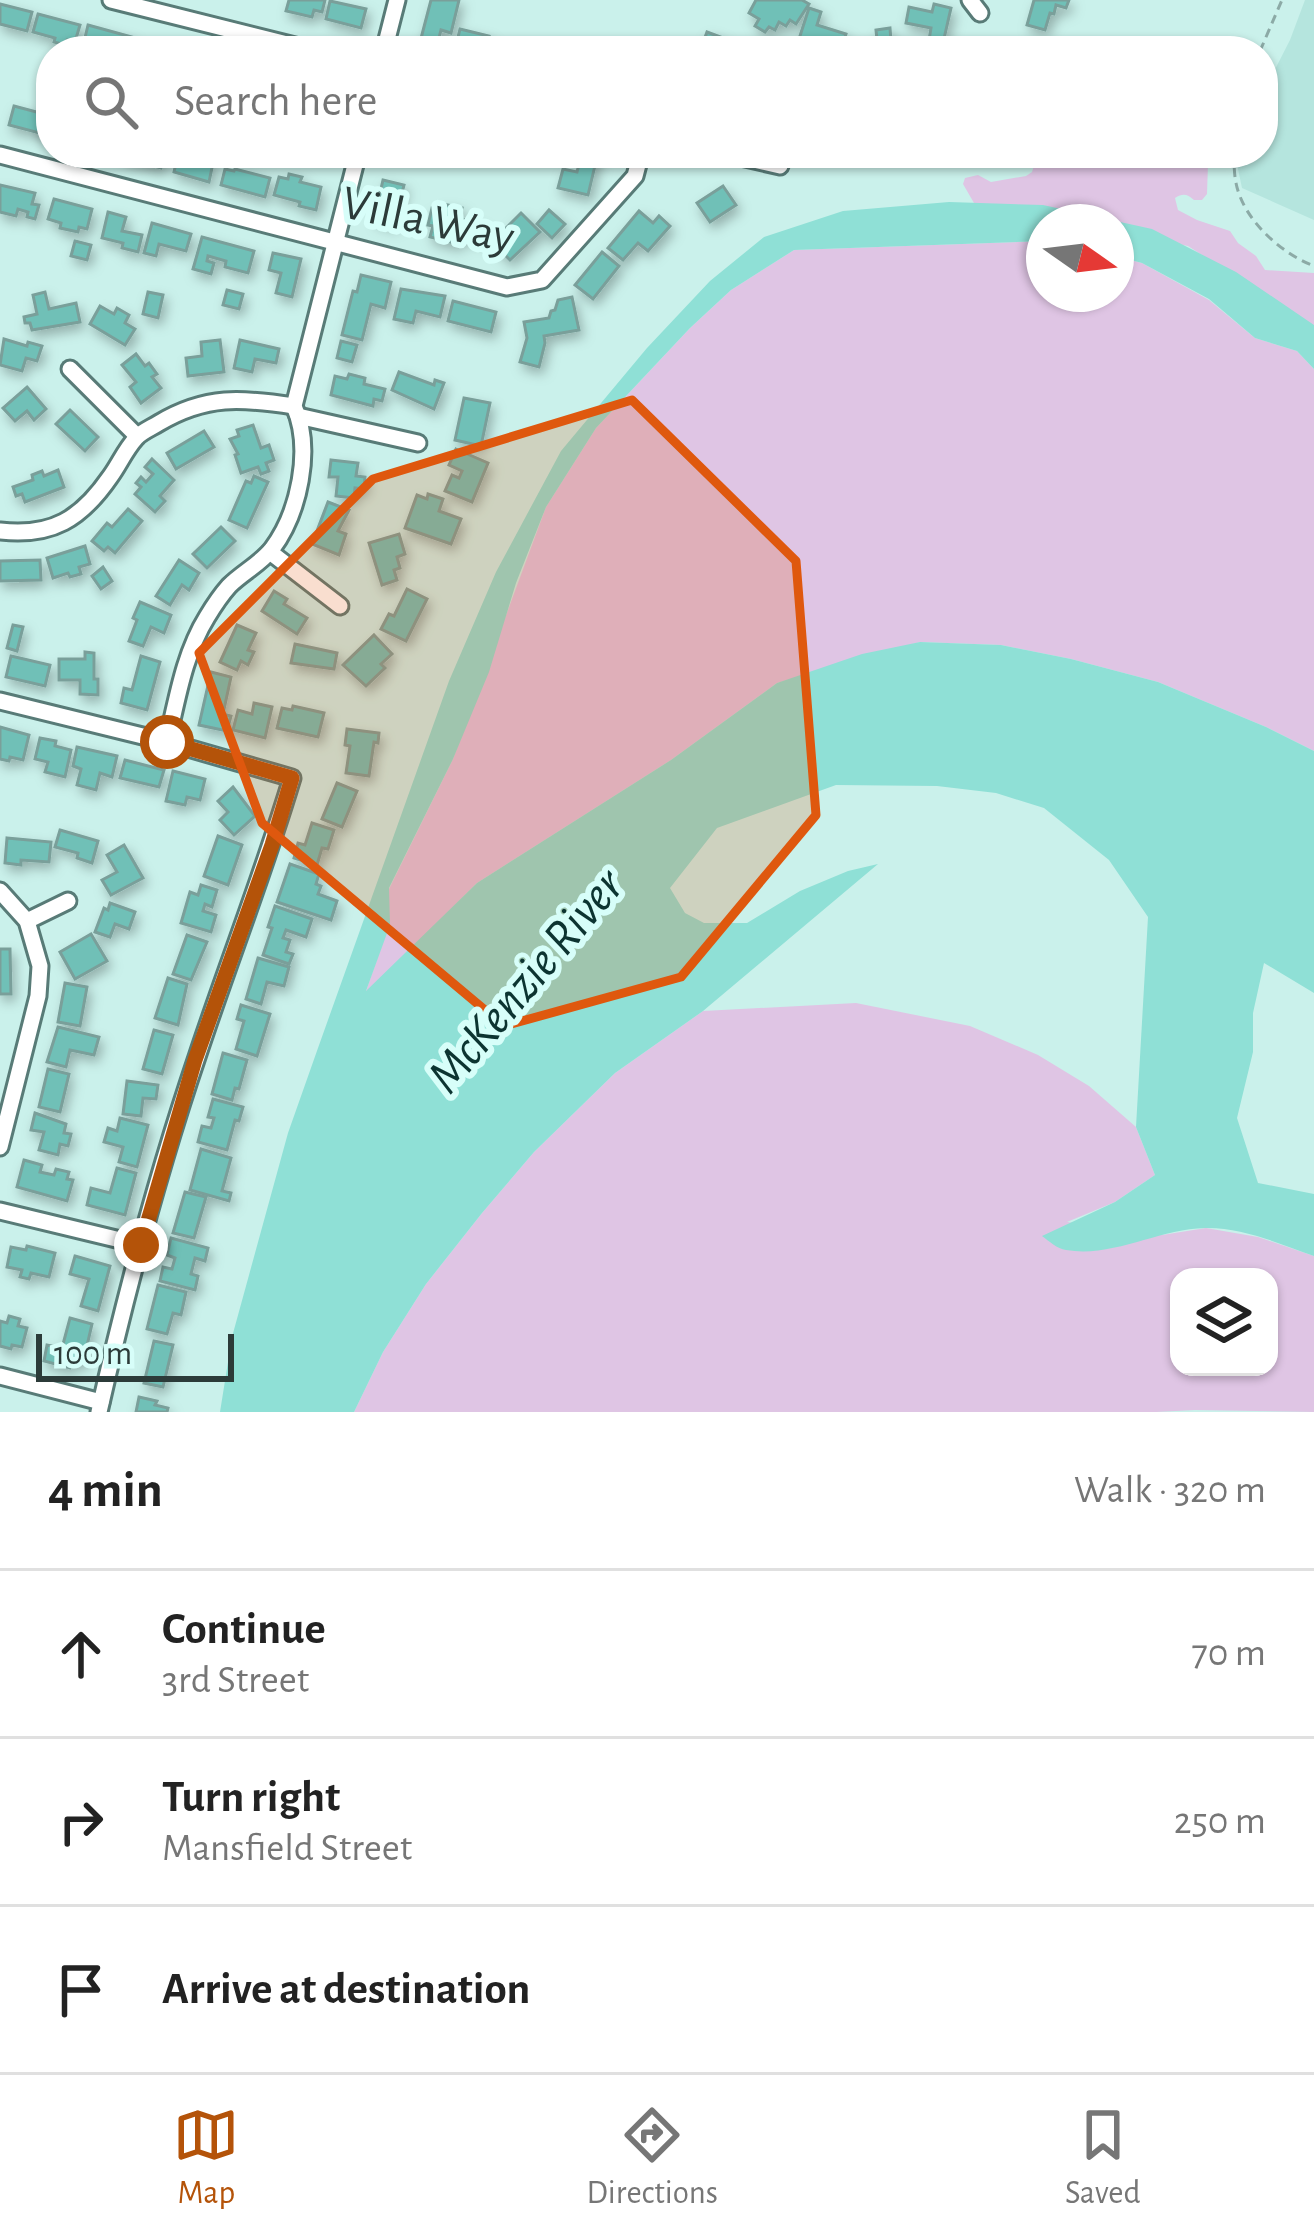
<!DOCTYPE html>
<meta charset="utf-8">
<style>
body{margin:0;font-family:"Alegreya Sans",sans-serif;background:#f6f6f6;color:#222}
.controls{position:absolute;right:36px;bottom:36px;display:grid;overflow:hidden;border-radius:24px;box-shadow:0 3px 9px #0004}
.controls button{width:108px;height:108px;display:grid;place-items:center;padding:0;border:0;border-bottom:3px solid #e0e0e0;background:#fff;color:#222;font:60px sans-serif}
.compass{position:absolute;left:1026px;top:204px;width:108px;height:108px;border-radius:50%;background:#fff;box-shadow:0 3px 9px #0004;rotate:104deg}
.scale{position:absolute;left:36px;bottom:30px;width:198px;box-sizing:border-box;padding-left:12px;border:6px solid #2c3b39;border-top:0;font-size:33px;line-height:42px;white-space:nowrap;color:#2c3b39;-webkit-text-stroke:9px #d7fef9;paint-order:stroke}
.stop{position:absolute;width:36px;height:36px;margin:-27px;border:9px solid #b45309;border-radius:50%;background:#fff}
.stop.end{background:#b45309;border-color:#fff;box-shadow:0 3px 12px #0008}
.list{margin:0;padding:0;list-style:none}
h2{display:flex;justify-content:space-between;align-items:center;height:156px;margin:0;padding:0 48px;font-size:51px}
h2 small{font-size:39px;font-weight:400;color:#767676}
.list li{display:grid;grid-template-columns:78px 1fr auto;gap:36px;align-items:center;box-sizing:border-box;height:168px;padding:0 48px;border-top:3px solid #e0e0e0}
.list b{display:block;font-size:45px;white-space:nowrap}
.list p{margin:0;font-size:39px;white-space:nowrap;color:#767676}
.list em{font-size:39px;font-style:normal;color:#767676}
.icon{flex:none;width:66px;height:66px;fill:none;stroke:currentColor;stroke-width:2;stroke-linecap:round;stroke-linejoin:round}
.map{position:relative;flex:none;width:1314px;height:1412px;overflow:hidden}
.search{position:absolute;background:#fff;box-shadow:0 3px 9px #0004;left:36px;right:36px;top:36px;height:132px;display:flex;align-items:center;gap:30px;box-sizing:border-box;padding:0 42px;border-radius:48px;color:#767676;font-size:45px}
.sheet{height:660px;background:#fff}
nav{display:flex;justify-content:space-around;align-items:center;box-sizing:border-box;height:168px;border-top:3px solid #e0e0e0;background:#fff;font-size:33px;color:#767676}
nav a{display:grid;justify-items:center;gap:6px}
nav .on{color:#b45309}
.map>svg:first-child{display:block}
</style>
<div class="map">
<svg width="1314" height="1412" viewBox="0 0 1314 1412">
<defs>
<filter id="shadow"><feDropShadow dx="3.5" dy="6" stdDeviation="6" flood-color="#0004"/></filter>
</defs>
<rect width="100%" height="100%" fill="#caf1eb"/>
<polygon fill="#b5e5de" points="1305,0 1314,0 1314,220 1242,188 1238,169 1239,153 1263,153 1263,93 1290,40"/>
<g fill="#dfc5e4" fill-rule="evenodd">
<path d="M1038,153h159l-2,10 13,1 -1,30 -5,6h-8c-7,-6 -11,-7 -19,-2l3,12 19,10 33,11 8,12 18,13 9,14 49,3v54l-126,-81 -15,-3 -57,-21 -142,-19 -11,-19 2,-6 13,-3 13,7 35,-6 6,-4z"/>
<polygon points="1044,241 1044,294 1116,294 1116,256 1142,263 1209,300 1255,338 1297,351 1314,369 1314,751 1266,727 1158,682 1071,659 1001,645 920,642 777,683 671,760 477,883 365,994 389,925 389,889 453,759 546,507 596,428 690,328 731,290 794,250"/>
<path d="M856,1003l114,23 68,29 51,31 47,41 19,48 -40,27 -48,20 95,13 44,-7 52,9 56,19v156l-119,-2 -39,2h-802l29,-60 43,-68 56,-71 52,-61 81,-79 88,-62zM1179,1277h90v90h-90z"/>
</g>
<path fill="#8fe0d6" d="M949,202l94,3 109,24 84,43 78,53v44l-17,-18 -42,-13 -46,-39 -67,-36 -26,-7v-34h-72v19l-250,9 -63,40 -41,38 -94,100 -50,79 -30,76 -27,89 -36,87 -64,129 1,37 -24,66 111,-108 194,-123 106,-77 85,-29 58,-12 81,3 70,14 87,23 108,45 48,24v242l-50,-30 -11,50v39l-16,66 21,65 56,11v62c-34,-12 -72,-29 -109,-28 -47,1 -92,30 -139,22 -9,-1 -17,-9 -24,-14l73,-34 40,-27 -19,-48 12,-210 -39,-57 -65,-52 -48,-15 -59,-7 -101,-1 -119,43 -47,60 15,25 19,10h43l53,-32 48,-20 30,-7 -175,147 -88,62 -81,79 -52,61 -56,71 -43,68 -29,60h-134l12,-75 56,-204 30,-85 131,-367 47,-109 65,-121 86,-103 63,-67 54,-44 79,-26z"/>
<g fill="#6fc0b7" stroke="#7a9f9a" stroke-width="3" filter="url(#shadow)">
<polygon points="289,0 325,0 322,12 314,10 312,17 286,11"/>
<polygon points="431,0 459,0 451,33 441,30 436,50 419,46"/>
<polygon points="756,0 802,0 809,4 796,24 790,20 786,26 779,22 775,30 769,27 765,32 755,26 759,19 749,13"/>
<polygon points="1034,0 1069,0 1066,8 1056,5 1054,14 1050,13 1045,30 1027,25"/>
<polygon points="330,1 366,9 361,28 326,19"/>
<polygon points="0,4 32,12 27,31 0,24"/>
<polygon points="934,4 951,8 943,43 929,40 931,28 906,23 909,7 932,12"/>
<polygon points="809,8 821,12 817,25 846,34 841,51 816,51 817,48 798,42"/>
<polygon points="38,14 80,25 75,42 67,40 65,45 54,42 55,38 33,32"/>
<polygon points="88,25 132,37 128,51 99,47 98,51 82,50"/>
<polygon points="890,28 891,40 903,39 904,51 856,51 855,43 877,40 876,30"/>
<polygon points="460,29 489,36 487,42 501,45 500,51 470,51 470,48 456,45"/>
<polygon points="707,32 723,38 719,51 701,48"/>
<polygon points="14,106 48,115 43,134 9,125"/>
<polygon points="123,153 165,153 161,168 122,158"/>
<polygon points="191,153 203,154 202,160 213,163 209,182 174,172 178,154 190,157"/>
<polygon points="582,153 598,153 588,195 558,188 563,169 577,172"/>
<polygon points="225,169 234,171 235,169 270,178 265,197 221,185"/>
<polygon points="289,174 302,177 300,182 321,187 316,210 299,206 300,202 274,195 279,177 288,179"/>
<polygon points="383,180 404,185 394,224 374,219"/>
<polygon points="0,185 35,193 32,204 39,205 35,219 27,217 28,212 18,209 16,216 0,212"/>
<polygon points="723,186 736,205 710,222 697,203"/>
<polygon points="54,199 92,209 87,229 79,227 78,232 60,228 61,223 48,219"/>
<polygon points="443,204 462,208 459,218 482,224 479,239 460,235 458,244 430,237 433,226 428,225 432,208 441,210"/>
<polygon points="549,210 565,224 552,238 537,224"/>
<polygon points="639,211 653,223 659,216 670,226 648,251 638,243 623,260 608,248"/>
<polygon points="108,212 126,217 122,231 142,235 138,252 122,248 123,243 102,238"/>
<polygon points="521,213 540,232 510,260 492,242"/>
<polygon points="152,223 191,234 186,251 159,244 156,256 144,253"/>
<polygon points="202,237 254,251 248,273 225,267 226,261 208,256 207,261 214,263 211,274 193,269"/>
<polygon points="75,241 91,245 87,260 71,256"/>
<polygon points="602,252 619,266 593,299 575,285"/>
<polygon points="273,253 301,259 292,297 276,293 281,273 269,270"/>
<polygon points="361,275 391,282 385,308 371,304 362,340 342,335 353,291 357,292"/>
<polygon points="401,289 445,296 440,317 416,311 413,323 394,319"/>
<polygon points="227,290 243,294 239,309 223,305"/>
<polygon points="45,292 49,309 76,303 80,322 32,330 30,323 25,323 24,317 37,314 33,295"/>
<polygon points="148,292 163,295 158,318 143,314"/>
<polygon points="572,297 579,330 544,336 545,343 539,367 520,362 527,338 524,322 549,318 551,311 555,310 558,300"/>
<polygon points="453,301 496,312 491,332 448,321"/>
<polygon points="100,306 114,314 117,308 129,315 125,323 135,329 125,345 90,324"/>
<polygon points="4,339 27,346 28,342 42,346 37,361 26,358 22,371 0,365"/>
<polygon points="220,340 224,372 188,376 186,358 202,356 201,342"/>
<polygon points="240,340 279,349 276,363 255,359 252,372 234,368"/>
<polygon points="341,341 357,345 352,362 337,358"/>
<polygon points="136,354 145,366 149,363 157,374 152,377 161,388 141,403 130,387 136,382 122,365"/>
<polygon points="399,372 434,385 435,380 444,383 434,409 392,390"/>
<polygon points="349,374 365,378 364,384 385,389 382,401 374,399 373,406 331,395 335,376 347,379"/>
<polygon points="27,387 46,409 34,420 27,411 15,421 3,408"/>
<polygon points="464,398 490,403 481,446 455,440"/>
<polygon points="70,410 98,437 85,451 56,424"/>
<polygon points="253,425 261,448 269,445 274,460 266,463 269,471 261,474 258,467 241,473 235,455 238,454 230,439 239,436 237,430"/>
<polygon points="204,431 214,447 176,469 167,453"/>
<polygon points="456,449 488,463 472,502 445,491 452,475 459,478 462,471 449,465"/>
<polygon points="152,459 174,480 160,496 165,501 155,512 135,494 141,487 136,483 141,477 146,482 153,474 145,467"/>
<polygon points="331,460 358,463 356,476 365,477 364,489 355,488 354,498 336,496 338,477 329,477"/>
<polygon points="58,470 64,487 25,502 22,494 16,496 13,487 33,480 32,475 42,471 44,476"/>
<polygon points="254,476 268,482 247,528 229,520 246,481 251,483"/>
<polygon points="428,494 443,499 439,511 461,519 451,544 405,528 417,495 427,499"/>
<polygon points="328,502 349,510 338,531 346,534 339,555 312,544"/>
<polygon points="128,509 142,521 115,553 108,547 104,551 92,541 107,523 112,527"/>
<polygon points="221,527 235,541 207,568 193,554"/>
<polygon points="399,534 405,554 397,557 400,568 394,570 397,580 382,585 369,543"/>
<polygon points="85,546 90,564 79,567 81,574 70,577 68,573 53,578 47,558"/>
<polygon points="40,560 41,580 0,581 0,561"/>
<polygon points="179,560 199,573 189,590 182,585 170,605 156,596"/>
<polygon points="103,567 112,581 101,589 92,576"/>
<polygon points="407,589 427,599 406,641 381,629 389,614 394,616"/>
<polygon points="274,591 287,599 284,604 307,618 297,634 262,611"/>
<polygon points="140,602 171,615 164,633 151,627 143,646 129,641 137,620 133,618"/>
<polygon points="13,625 23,627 17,651 7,648"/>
<polygon points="237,625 256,633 248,650 254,652 248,665 241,661 237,670 220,662"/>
<polygon points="374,635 392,654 381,664 385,668 366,686 343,665"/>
<polygon points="295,644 337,653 334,669 291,663"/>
<polygon points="85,652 94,653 94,679 98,679 98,695 80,694 80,680 59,680 59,659 85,659"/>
<polygon points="11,656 50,665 45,686 6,677"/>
<polygon points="141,656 160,662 147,710 121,703 124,688 132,690"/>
<polygon points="211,672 231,677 223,714 231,716 227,731 199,725"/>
<polygon points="254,703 272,707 265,738 233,730 238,710 252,714"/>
<polygon points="293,706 324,713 318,737 277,728 282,708 292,710"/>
<polygon points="0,727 29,735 23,760 10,757 9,761 0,759"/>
<polygon points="347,729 379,733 378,743 374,742 369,776 346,773 350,746 345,745"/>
<polygon points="40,738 56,741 55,746 71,750 65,777 45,772 48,762 35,759"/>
<polygon points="77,747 117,756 112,777 100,773 96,790 77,785 81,769 73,766"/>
<polygon points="125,760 164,770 159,787 120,778"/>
<polygon points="173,771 205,779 200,800 187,797 185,805 166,801"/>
<polygon points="337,783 357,791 342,827 322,819"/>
<polygon points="233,787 255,816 234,835 220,820 228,812 218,801"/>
<polygon points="312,823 334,830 328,849 322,848 317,865 294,858 298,843 305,845"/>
<polygon points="60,830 98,841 92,863 77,858 78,853 55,847"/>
<polygon points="218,836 242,845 228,885 204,876"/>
<polygon points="7,838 51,842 49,862 21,860 21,865 5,863"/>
<polygon points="124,845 143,878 111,895 102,880 117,872 107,855"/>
<polygon points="290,864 319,874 316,884 321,886 318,894 337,901 331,920 277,902"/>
<polygon points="201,885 217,890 212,907 205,904 203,911 216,915 211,932 181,923 190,892 198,895"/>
<polygon points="110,903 135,912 129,929 115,924 110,937 95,932 104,908 108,910"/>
<polygon points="275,906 312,919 306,937 286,930 283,938 290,940 286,952 293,954 289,964 263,955 272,928 268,927"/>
<polygon points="91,934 107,961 75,979 60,952"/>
<polygon points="187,935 207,942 191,980 173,974"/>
<polygon points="0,949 10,949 11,994 0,994"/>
<polygon points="258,958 289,967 284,986 267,982 261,1004 246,999"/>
<polygon points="168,978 187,984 178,1025 155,1018"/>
<polygon points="65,983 87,987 80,1026 58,1022"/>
<polygon points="241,1005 270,1014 257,1056 236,1049 244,1021 237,1019"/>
<polygon points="58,1027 99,1037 94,1055 70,1050 66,1067 47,1062"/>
<polygon points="154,1030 173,1035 162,1074 143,1069"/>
<polygon points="223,1053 247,1060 239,1089 235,1088 232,1100 212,1094"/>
<polygon points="48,1069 69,1074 60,1112 39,1107"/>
<polygon points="127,1081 158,1085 156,1099 143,1098 141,1116 123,1114"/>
<polygon points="213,1099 243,1107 239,1121 235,1120 227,1150 198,1142 202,1126 211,1128 214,1118 208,1117"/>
<polygon points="35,1113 66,1124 64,1133 71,1134 68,1146 60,1144 58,1155 39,1150 44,1132 31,1130"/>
<polygon points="120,1118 148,1125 137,1167 119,1162 123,1147 104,1142 108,1128 117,1131"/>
<polygon points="201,1149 231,1158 222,1191 231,1193 229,1201 190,1190"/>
<polygon points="24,1160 42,1165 40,1172 54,1175 56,1169 69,1172 67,1179 73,1180 67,1201 17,1187"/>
<polygon points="117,1168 136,1173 125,1215 87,1205 91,1188 110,1193"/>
<polygon points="185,1192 206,1197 194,1238 173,1233"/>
<polygon points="171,1238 208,1248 205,1261 195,1258 191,1274 198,1276 195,1290 160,1281 163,1267 172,1269 175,1258 167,1255"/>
<polygon points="27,1246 55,1253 49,1277 31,1273 29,1279 20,1277 22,1270 7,1267 11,1247 26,1250"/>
<polygon points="75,1256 110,1266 98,1311 81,1306 89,1279 70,1274"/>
<polygon points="158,1285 186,1292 181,1315 173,1313 167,1334 147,1329"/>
<polygon points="9,1316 20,1319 18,1326 27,1328 22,1347 12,1345 11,1349 0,1346 0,1321 7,1323"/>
<polygon points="70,1318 92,1324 83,1363 72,1360 70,1368 44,1361 47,1345 62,1348"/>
<polygon points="154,1341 173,1345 163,1387 144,1383"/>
<polygon points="139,1397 157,1401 155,1405 168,1408 167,1412 136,1412"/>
</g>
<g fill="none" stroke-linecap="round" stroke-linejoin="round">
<g stroke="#587b77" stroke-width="21">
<g id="minor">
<polyline points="111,0 315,51"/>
<polyline points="970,0 980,13"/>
<polyline points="384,51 397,0"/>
<polyline points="723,153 780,166"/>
<polyline points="0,155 507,287 542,280 635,176 641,153"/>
<polyline points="70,369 137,436"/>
<polyline points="298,416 418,443"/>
<path d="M0,531c52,6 81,-12 110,-54 9,-12 15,-27 26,-39 5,-6 15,-10 23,-15 47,-28 83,-25 135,-17"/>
<polyline points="270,552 340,606"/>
<path d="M0,701l167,41 125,36c-28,94 -64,185 -95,279 -39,115 -71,236 -98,355"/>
<path d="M167,742c10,-42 17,-88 40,-125 6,-10 14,-22 22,-31 13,-13 31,-22 43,-37 27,-36 41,-100 22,-143l64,-253"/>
<polyline points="0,891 27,921 40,966 38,996 0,1147"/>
<polyline points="27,921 68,901"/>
<polyline points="0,1211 141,1245"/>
<polyline points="0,1376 101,1402"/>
</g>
</g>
<g stroke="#8caaa6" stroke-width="3" stroke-dasharray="9 6" stroke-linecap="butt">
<polyline points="1260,51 1282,0"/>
<path d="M1234,153c0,10 0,20 2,30 7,36 44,70 78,83"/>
</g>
<use href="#minor" stroke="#fff" stroke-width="15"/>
</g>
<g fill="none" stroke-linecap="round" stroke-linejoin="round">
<polyline stroke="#b45309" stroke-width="15" points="141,1245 195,1060 272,845 292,778 167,742"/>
</g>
<path fill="#df580e" fill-opacity="0.2" stroke="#df580e" stroke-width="9" stroke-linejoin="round" d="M632,400l164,161 20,254 -135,162 -177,49 -242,-203 -63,-170 174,-174z"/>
<g text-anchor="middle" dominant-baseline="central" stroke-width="12" stroke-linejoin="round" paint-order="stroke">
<g font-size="48" fill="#2c3b39" stroke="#d7fef9">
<text transform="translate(428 221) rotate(12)">Villa Way</text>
</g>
<g font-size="51" font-style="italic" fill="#0c3431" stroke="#d7fef9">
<text transform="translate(526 981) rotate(-50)">McKenzie River</text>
</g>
</g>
</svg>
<div class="controls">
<button><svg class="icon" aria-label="layers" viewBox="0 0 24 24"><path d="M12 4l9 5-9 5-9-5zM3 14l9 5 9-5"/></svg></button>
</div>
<svg class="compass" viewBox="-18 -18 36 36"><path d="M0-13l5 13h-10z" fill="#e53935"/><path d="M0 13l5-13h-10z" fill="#767676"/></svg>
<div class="scale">100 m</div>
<div class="stop" style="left:167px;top:742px"></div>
<div class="stop end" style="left:141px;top:1245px"></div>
<div class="search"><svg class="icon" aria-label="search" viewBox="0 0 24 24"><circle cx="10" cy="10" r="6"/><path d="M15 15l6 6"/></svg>Search here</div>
</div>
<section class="sheet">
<h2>4 min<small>Walk · 320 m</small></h2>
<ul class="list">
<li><svg class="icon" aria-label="ahead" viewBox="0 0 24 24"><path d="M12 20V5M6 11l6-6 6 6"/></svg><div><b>Continue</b><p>3rd Street</p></div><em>70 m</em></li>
<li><svg class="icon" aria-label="right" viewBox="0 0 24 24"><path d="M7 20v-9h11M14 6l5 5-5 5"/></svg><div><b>Turn right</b><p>Mansfield Street</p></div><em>250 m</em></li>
<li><svg class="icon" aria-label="arrive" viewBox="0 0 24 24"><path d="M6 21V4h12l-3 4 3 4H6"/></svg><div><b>Arrive at destination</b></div></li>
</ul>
</section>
<nav>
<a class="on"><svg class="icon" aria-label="map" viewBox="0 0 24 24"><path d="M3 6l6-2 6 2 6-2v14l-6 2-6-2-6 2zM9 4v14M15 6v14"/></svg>Map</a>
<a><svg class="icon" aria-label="directions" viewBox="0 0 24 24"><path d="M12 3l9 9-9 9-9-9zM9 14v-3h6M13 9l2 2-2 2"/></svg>Directions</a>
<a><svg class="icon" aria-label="saved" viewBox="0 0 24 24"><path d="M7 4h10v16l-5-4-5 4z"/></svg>Saved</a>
</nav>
